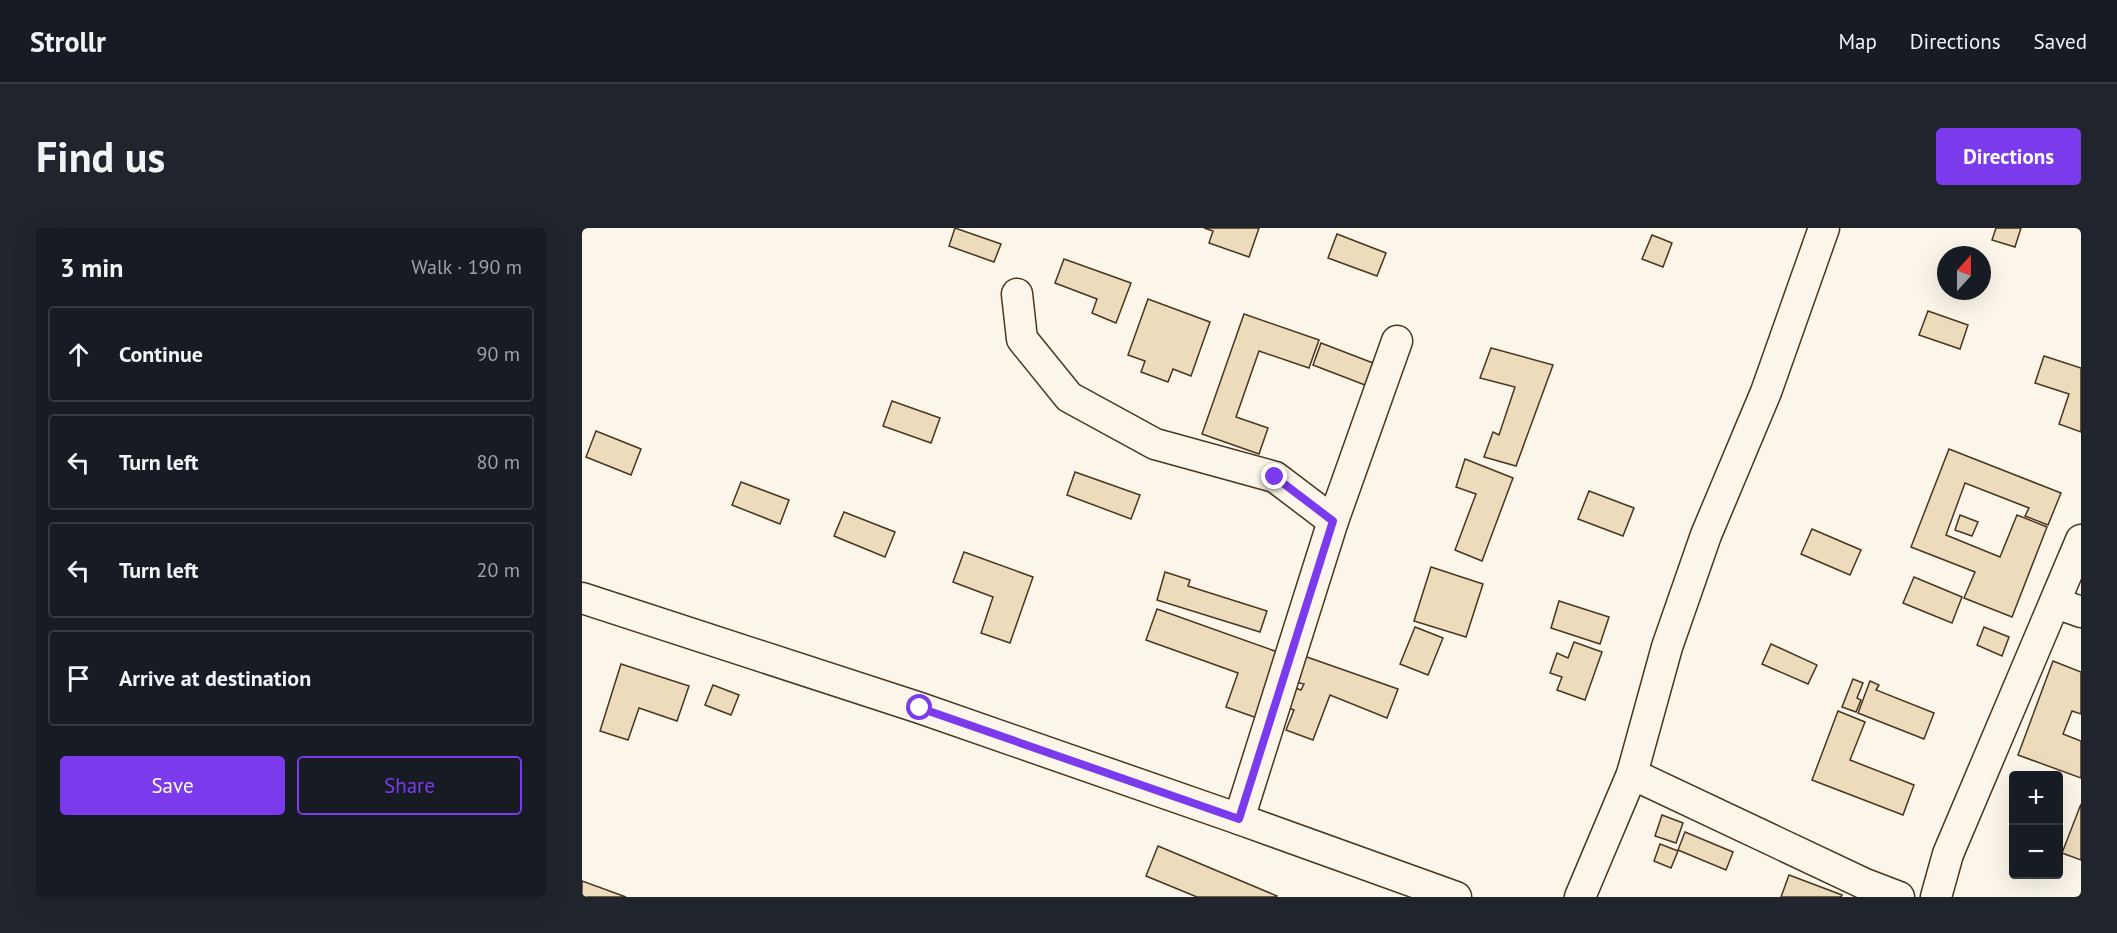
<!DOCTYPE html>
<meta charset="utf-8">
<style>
body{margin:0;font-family:"PT Sans",sans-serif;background:#20242c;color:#f1f3f6}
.controls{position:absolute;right:18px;bottom:18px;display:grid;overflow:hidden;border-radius:6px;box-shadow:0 6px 24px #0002}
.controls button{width:54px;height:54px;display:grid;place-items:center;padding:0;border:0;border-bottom:2px solid #363941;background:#171b24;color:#f1f3f6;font:30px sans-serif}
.compass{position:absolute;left:1355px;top:18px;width:54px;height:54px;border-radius:50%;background:#171b24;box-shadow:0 6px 24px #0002;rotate:21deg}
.stop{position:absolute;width:18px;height:18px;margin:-14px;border:4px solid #7c3aed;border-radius:50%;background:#fff}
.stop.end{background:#7c3aed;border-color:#fff;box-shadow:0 2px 6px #0008}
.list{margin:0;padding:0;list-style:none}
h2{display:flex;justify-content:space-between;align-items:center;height:78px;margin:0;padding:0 24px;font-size:26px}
h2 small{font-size:20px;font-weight:400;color:#9ea1a6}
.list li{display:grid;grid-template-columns:39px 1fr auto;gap:18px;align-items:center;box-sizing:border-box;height:96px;margin:0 12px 12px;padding:0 12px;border:2px solid #363941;border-radius:6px}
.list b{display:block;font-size:22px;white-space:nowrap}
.list em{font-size:20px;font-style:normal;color:#9ea1a6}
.actions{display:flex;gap:12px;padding:18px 24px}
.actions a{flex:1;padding:14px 0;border:2px solid #7c3aed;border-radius:6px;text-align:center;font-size:21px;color:#7c3aed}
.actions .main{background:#7c3aed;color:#fff}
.icon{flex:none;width:33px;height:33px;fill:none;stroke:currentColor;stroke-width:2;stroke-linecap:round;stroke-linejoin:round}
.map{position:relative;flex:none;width:1499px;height:669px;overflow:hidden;border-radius:6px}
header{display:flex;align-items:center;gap:36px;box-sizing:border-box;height:84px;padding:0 30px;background:#171b24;border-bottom:2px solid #363941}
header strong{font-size:28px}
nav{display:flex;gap:33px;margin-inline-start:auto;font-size:21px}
.intro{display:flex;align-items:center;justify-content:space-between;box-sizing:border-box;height:144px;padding:0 36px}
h1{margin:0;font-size:42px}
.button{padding:15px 27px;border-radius:6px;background:#7c3aed;color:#fff;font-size:21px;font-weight:700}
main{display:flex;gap:36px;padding:0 36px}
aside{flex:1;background:#171b24;border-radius:6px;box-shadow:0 6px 24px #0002}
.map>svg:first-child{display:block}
</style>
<header>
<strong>Strollr</strong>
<nav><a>Map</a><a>Directions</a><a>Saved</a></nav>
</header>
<div class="intro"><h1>Find us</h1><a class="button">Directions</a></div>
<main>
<aside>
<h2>3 min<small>Walk · 190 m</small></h2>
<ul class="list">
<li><svg class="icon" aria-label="ahead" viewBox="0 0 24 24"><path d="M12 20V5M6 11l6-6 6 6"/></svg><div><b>Continue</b></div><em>90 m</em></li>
<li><svg class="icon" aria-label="left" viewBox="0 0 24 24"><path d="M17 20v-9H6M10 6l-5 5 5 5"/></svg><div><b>Turn left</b></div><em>80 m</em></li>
<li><svg class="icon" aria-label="left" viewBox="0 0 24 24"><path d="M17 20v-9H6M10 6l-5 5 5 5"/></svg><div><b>Turn left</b></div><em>20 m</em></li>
<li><svg class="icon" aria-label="arrive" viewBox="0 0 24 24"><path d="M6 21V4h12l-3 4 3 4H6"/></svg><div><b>Arrive at destination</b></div></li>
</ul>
<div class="actions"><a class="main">Save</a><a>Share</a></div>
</aside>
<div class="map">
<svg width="1499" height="669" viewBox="0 0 1499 669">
<rect width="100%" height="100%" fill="#fbf6e9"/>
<g fill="#ecdcbc" stroke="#4a3520" stroke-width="1.5">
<polygon points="373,0 419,16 412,34 367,18"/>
<polygon points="622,0 677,0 667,29 627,15 631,3"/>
<polygon points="1414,0 1439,0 1433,19 1410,12"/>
<polygon points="755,6 804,25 795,48 746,30"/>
<polygon points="1070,7 1090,15 1081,39 1060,31"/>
<polygon points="482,31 549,55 534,95 510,85 515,71 473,55"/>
<polygon points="566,71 628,94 609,148 591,141 586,154 559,144 563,133 546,127"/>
<polygon points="1346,83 1386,97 1378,121 1337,107"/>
<polygon points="662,86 737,112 727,140 677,123 654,189 686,200 677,226 620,206"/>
<polygon points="739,115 791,135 783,157 731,137"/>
<polygon points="909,120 971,137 934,238 902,229 911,204 917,207 933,159 898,150"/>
<polygon points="1462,128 1499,140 1499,204 1477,196 1487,166 1453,155"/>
<polygon points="310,173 358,190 349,215 301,198"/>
<polygon points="14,203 59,221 49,247 4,229"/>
<polygon points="1367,221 1479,265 1466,297 1443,288 1447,280 1383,255 1364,307 1418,329 1435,287 1465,299 1430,389 1382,370 1393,344 1329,319"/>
<polygon points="883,231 931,250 900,333 873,322 894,266 874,259"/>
<polygon points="493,244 558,267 549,291 485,267"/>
<polygon points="159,254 207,272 198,296 150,277"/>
<polygon points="1007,263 1052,280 1041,308 996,291"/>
<polygon points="262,284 313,304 303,329 252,308"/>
<polygon points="1378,287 1396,294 1390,308 1373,302"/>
<polygon points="1230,301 1279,322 1268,347 1219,326"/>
<polygon points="382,324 451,349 428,415 399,405 411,369 371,354"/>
<polygon points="849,339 901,356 884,409 832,393"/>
<polygon points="583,344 608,352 606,358 685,383 678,404 575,372"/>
<polygon points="1332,349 1380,369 1370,395 1321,375"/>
<polygon points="977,373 1027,389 1018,416 969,400"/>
<polygon points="575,381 701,426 678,491 644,479 656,445 564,412"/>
<polygon points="833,399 861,410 846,447 818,436"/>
<polygon points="1402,399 1427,409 1420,428 1395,417"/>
<polygon points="992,414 1020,424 1003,472 975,462 980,449 968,445 975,425 986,430"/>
<polygon points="1189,416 1235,437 1226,456 1180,436"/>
<polygon points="722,428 816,461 805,490 748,467 731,512 704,502 712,482 704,479 711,459 719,462 722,456 713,454"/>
<polygon points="1471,433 1499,444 1499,486 1490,483 1481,506 1499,513 1499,550 1436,527"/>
<polygon points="39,436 107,458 95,493 57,480 46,512 18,503"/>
<polygon points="1271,451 1281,455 1275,470 1279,472 1274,484 1260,479"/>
<polygon points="1288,453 1297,457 1294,462 1352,485 1342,511 1276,485"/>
<polygon points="131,457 157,467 149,487 123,477"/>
<polygon points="1256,483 1283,494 1268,532 1332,557 1321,587 1230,552"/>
<polygon points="1499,576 1499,632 1480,625"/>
<polygon points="1080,587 1101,595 1094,615 1073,608"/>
<polygon points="1103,604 1151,624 1144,642 1096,622"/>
<polygon points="1078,616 1096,623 1089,640 1072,633"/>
<polygon points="576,618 695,668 694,669 615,669 564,648"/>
<polygon points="1207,647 1260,667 1259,669 1199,669"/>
<polygon points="0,653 44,669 0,669"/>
</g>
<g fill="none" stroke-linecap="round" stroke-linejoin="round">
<g stroke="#4a3520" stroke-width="33">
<g id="minor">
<polyline points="435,66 440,111 487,169 573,216 693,249 751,293"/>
<polyline points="0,370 338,480 657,591 874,669"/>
<polyline points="1474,375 1499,384"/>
<polyline points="1050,546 1283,656 1317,669"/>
<polyline points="657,591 751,293 815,113"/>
<polyline points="998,669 1050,546 1085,419 1124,307 1184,164 1242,0"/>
<polyline points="1354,669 1366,626 1499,312"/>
</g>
</g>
<use href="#minor" stroke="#fbf6e9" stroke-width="30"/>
</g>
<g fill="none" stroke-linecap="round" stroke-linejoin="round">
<polyline stroke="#7c3aed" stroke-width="8" points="338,480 657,591 751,293 693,249"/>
</g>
</svg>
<div class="controls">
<button>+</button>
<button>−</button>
</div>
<svg class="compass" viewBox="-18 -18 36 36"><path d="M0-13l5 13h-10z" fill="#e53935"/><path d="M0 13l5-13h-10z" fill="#9ea1a6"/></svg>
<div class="stop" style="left:338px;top:480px"></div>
<div class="stop end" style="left:693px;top:249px"></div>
</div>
</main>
